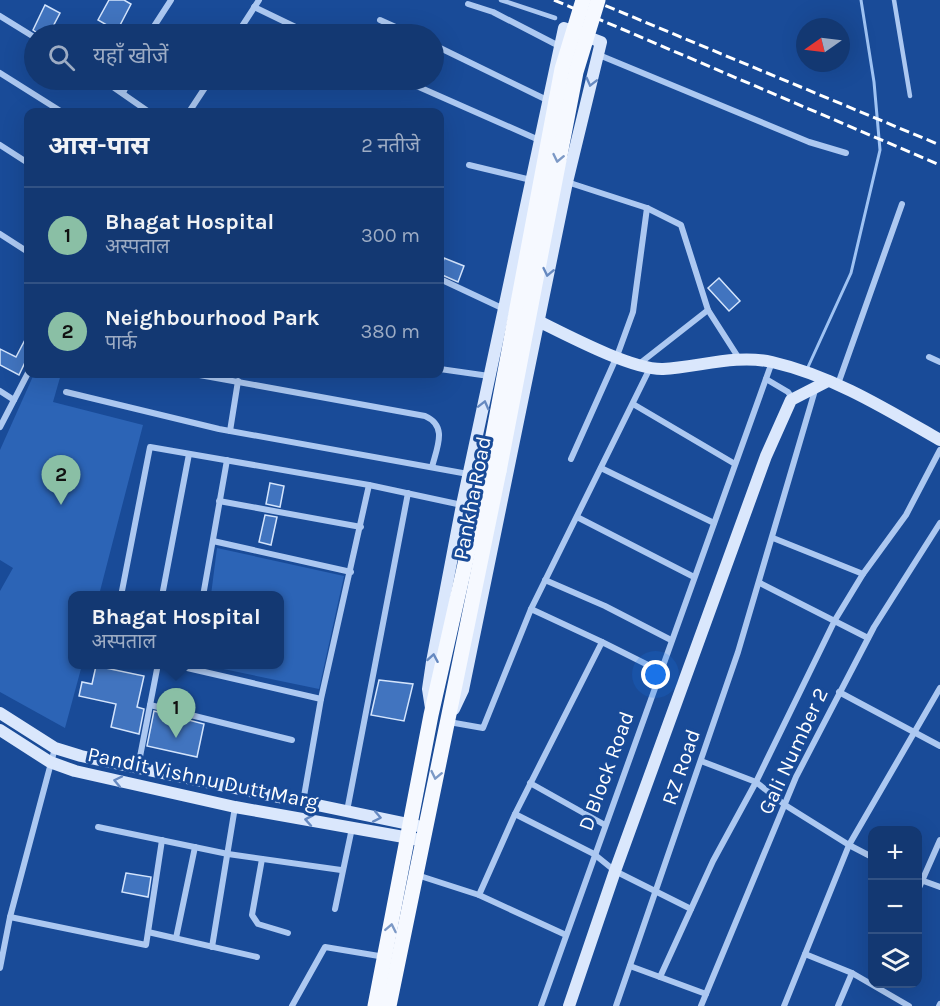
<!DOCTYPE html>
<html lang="hi">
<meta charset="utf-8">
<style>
body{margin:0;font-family:Karla,"Noto Sans Devanagari",sans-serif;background:#1c3f77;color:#f1f3f6}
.controls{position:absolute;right:18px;bottom:18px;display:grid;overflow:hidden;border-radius:12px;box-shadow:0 6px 24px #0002}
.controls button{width:54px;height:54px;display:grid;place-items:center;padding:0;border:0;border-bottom:2px solid #325284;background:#133872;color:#f1f3f6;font:30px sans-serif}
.compass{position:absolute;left:796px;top:18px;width:54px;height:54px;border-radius:50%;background:#133872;box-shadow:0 6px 24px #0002;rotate:256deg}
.you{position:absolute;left:656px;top:675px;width:21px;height:21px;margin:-15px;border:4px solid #fff;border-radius:50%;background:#1a73e8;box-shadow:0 0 0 9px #1a73e833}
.badge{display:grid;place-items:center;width:39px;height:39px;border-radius:50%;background:#8abfa5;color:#111;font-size:20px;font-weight:700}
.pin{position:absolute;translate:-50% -50px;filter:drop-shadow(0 2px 3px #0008)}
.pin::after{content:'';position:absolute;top:32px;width:21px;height:18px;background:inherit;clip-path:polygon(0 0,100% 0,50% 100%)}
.popup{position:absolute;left:68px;top:591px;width:216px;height:78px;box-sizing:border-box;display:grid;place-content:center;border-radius:12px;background:#133872;filter:drop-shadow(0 2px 4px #0005);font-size:20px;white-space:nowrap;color:#9dacc4}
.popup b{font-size:22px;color:#f1f3f6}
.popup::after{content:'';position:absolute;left:50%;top:100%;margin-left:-12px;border:12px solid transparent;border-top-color:#133872}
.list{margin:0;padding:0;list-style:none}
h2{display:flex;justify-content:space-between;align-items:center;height:78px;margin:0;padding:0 24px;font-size:26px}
h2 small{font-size:20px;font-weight:400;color:#9dacc4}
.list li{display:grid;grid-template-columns:39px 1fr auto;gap:18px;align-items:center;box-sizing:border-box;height:96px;padding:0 24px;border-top:2px solid #325284}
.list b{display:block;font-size:22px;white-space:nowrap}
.list p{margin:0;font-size:20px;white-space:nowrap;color:#9dacc4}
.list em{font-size:20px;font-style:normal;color:#9dacc4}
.icon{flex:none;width:33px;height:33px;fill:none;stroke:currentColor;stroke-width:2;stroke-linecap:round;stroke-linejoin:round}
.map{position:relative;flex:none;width:940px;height:1006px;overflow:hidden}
.search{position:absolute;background:#133872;box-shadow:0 6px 24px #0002;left:24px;top:24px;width:420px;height:66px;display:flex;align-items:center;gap:15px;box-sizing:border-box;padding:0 21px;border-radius:33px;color:#9dacc4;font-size:22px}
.panel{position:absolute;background:#133872;box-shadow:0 6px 24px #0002;left:24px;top:108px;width:420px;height:270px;border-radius:12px}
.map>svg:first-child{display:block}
</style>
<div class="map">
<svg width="940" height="1006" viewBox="0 0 940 1006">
<rect width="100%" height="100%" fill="#194b98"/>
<g fill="#2c64b6">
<polygon points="34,374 61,374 53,402 143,425 99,595 72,596 72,664 82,665 65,728 0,692 0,591 13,568 0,560 0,450"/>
<polygon points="217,548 344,576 319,689 204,665 280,664 280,596 211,595"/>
</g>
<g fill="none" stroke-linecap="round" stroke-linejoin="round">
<polyline stroke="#9fc3f3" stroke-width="3" points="808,367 851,273 880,150 874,82 861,0"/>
</g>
<g fill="#4174bf" stroke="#d3e4fc" stroke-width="1.5">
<polygon points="109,0 124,0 131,4 117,31 98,20"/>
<polygon points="45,5 60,13 49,34 39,34 33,30"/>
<polygon points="444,258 464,266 458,282 440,274"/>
<polygon points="719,278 740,301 729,311 708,288"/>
<polygon points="28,334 28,356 19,375 0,365 0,349 16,357"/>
<polygon points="270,483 284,486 280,507 266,504"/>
<polygon points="265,515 277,517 271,545 259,542"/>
<polygon points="96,666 144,676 137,707 144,709 139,734 111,727 116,704 79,696 82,682 92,684"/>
<polygon points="379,680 413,684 404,721 371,715"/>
<polygon points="154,711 204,724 197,757 147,746"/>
<polygon points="126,873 151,877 148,897 122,892"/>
</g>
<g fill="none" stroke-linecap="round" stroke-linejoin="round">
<g stroke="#acc8f1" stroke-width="4.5">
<polyline points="501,0 555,18"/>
<polyline points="894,0 910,96"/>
</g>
<g stroke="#acc8f1" stroke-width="6">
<polyline points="468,4 493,12 559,46"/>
<polyline points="254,7 310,34"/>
<polyline points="0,16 34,37"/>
<polyline points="380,20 411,34"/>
<polyline points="149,34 171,0"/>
<polyline points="237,34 259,0"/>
<polyline points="434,45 547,100"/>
<polyline points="599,55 809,142 846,153"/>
<polyline points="0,73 62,112"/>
<polyline points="103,80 149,112"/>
<polyline points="403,80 539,140"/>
<polyline points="123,93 129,80"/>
<polyline points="189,112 210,80"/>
<polyline points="0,145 28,163"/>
<polyline points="469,165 531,180"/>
<polyline points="567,182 647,208 681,225 708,310 740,360"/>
<polyline points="0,234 28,252"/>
<polyline points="440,279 504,309"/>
<polyline points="929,357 940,362"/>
<polyline points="639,364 708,310"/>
<polyline points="440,369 489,376"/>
<path d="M194,374l231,42c23,10 12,31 7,51"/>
<polyline points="766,379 788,392 793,399"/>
<polyline points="838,384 902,204"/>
<polyline points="0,391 14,400"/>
<polyline points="66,392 219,429 468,474"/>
<polyline points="633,404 735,464"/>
<polyline points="0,427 28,373"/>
<polyline points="230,431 238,381"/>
<polyline points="571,459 617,356 633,312 647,208"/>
<polyline points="601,468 714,523"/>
<polyline points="219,501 361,527"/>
<polyline points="577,517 694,577"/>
<polyline points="773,538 863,574"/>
<polyline points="213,541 351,572"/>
<polyline points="545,580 605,606 671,640"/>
<polyline points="760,583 868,638"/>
<polyline points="121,596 150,447 369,485 462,505"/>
<polyline points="162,596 189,454"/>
<polyline points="203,596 227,460"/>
<polyline points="531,609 650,368"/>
<polyline points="170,664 321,699"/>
<polyline points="839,692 940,746"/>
<polyline points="150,705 292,740"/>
<polyline points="449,722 483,728 531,609 602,642"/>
<polyline points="701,761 756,782 785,805 849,845 872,857"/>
<polyline points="138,767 158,664"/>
<polyline points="530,783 605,825"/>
<polyline points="303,802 321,699 369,485"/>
<polyline points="347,811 408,493"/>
<polyline points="515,814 594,854 615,871 691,909"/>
<polyline points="98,827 228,854 341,870"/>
<polyline points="262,859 252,915 258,924 288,933"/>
<polyline points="417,875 479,895 566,935"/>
<polyline points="918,879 940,887"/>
<polyline points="918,890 940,840"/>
<polyline points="479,895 515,814 602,642 660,671"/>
<polyline points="335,909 352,828"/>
<polyline points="10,917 146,945 148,932 257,957"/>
<polyline points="148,932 162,840"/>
<polyline points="176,938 195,847"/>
<polyline points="212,947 235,807"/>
<polyline points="805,954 852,973 909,1006"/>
<polyline points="630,966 706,994"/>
<polyline points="0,968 10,917 55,748"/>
<polyline points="660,977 713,861 756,782 835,620 863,574 906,515 940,450"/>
<polyline points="292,1006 325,947 385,957"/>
<polyline points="541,1006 772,362"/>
<polyline points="616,1006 738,652 816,387"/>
<polyline points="701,1006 796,777 874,627 940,523"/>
<polyline points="784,1006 849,845 940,688"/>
<polyline points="838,1006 852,973"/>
<polyline points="939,1006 940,1004"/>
</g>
<g stroke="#dae7fc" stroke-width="12">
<path d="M532,318c31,15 99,52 131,51 36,-2 73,-15 109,-7 61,14 114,47 168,78"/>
<polyline points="431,708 428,689 432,662 462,505 564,28 601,42 567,182 463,690 454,709"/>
<polyline points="0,713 55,748 81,756 418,826"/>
<polyline points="0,730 50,762 75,771 235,807 415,839"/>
<polyline points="569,1006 615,871 766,456 791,400 828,381"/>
</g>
<g stroke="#f6f9ff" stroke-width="15">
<polyline points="375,1006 431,715 488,462"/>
<polyline points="389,1006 499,471"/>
</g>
<g stroke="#fff" stroke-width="3" stroke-dasharray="10 4.5" stroke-linecap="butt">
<polyline points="554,0 940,165"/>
<polyline points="592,0 940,145"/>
</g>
<g stroke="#f6f9ff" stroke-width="15">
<polyline points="488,462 562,69 583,0"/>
<polyline points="499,471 576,72 598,0"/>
</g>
</g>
<defs><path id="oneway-chevron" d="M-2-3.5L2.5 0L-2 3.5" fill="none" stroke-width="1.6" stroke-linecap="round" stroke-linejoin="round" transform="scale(1.5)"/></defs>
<g stroke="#6689c0">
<use href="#oneway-chevron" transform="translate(591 82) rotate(104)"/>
<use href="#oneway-chevron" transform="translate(548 272) rotate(102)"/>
<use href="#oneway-chevron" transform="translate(484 405) rotate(-76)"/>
<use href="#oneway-chevron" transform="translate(433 658) rotate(-80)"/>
<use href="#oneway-chevron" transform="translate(118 781) rotate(-168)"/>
<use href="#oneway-chevron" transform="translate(377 817) rotate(11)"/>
<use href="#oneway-chevron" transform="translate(309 820) rotate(-170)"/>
</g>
<g stroke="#7c99c6">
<use href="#oneway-chevron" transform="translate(558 158) rotate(102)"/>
<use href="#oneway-chevron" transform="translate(436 775) rotate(102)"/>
<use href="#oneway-chevron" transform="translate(391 928) rotate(-79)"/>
</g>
<g text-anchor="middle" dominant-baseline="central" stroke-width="6" stroke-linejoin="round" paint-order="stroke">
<g font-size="21" fill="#fff" stroke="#194b98">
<text transform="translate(472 498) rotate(-79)">Pankha Road</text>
<text transform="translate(793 751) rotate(-65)">Gali Number 2</text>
<text transform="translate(681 767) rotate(-71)">RZ Road</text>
<text transform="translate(606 771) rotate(-70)">D Block Road</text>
<text transform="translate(203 778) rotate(12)">Pandit Vishnu Dutt Marg</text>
</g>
</g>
</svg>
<div class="controls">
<button>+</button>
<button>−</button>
<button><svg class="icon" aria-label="layers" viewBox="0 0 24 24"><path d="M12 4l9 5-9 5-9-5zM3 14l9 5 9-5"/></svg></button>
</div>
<svg class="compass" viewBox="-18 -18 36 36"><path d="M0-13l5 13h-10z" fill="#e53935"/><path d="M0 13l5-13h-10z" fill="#9dacc4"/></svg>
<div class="you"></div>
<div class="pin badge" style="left:176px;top:738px">1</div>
<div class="popup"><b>Bhagat Hospital</b>अस्पताल</div>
<div class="pin badge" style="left:61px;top:505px">2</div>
<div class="search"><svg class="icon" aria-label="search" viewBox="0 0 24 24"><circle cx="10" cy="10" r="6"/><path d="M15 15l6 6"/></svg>यहाँ खोजें</div>
<section class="panel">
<h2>आस-पास<small>2 नतीजे</small></h2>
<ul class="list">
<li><span class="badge">1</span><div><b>Bhagat Hospital</b><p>अस्पताल</p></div><em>300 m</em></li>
<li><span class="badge">2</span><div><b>Neighbourhood Park</b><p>पार्क</p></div><em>380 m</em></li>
</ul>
</section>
</div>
